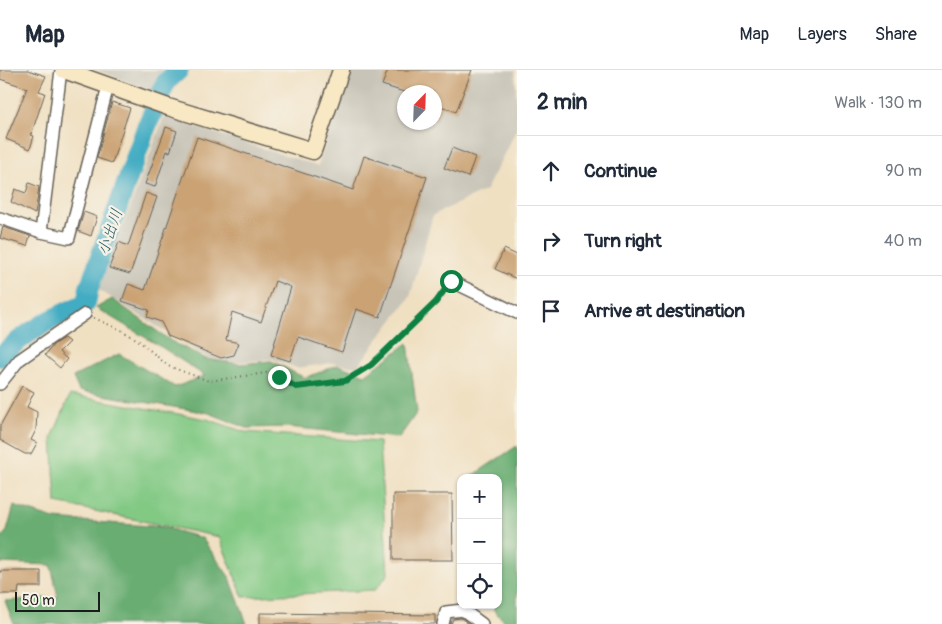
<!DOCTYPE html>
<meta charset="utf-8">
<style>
body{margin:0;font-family:Pangolin,"Klee One",sans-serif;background:#f2f2f3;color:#1f2937}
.controls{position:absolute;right:15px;bottom:15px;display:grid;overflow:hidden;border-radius:10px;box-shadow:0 1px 4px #0004}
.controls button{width:45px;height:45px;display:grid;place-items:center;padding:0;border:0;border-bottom:1px solid #e0e1e3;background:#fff;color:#1f2937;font:25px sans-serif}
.compass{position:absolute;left:397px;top:15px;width:45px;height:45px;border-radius:50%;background:#fff;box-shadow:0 1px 4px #0004;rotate:23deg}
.scale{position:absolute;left:15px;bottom:12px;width:85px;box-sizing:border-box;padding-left:5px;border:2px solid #1c1c1c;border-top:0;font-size:14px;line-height:18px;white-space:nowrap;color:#1c1c1c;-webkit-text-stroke:4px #f7f3e8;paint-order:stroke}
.stop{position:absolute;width:15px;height:15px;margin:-11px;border:4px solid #0b8043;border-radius:50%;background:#fff}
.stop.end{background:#0b8043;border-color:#fff;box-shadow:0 1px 5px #0008}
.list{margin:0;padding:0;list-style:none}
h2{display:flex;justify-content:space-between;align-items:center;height:65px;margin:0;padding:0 20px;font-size:21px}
h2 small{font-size:16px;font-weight:400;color:#747a83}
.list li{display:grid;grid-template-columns:32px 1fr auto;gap:15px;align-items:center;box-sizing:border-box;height:70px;padding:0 20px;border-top:1px solid #e0e1e3}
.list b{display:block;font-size:19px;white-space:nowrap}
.list em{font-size:16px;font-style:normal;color:#747a83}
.icon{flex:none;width:28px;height:28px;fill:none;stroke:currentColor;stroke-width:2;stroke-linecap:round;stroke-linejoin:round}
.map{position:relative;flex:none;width:517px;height:554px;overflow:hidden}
header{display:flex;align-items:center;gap:30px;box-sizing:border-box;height:70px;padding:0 25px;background:#fff;border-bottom:1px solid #e0e1e3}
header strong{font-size:24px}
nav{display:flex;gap:28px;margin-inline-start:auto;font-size:18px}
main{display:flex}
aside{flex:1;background:#fff}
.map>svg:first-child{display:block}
</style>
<header>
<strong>Map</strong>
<nav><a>Map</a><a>Layers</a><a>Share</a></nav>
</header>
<main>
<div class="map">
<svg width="517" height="554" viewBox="0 0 517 554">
<rect width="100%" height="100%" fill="#f7f3e8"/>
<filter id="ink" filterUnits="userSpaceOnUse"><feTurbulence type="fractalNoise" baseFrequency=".02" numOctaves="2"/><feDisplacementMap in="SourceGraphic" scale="10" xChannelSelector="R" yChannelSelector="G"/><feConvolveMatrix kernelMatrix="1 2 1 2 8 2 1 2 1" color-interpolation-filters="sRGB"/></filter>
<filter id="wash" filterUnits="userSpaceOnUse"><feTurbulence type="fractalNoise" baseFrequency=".0096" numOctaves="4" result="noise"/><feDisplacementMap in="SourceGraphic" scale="20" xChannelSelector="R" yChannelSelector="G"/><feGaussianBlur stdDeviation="1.12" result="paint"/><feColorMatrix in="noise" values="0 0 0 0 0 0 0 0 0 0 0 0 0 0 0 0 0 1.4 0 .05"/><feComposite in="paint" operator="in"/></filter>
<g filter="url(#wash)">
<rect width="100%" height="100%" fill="#f0e0c2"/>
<g fill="#c8c4b8" fill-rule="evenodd">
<polygon points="96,0 165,0 153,21"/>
<path d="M350,0h165l2,41v17l-31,62 -53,25 -23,82 -53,70 -25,-4 -35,5 -25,-9 -34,3 -30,-4 -109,-68 65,-173 154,49zM404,22h30v30h-30z"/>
</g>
<polygon fill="#82c984" stroke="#4f7250" points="70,325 207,349 245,362 379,372 388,504 375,520 243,527 219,467 56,433 52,368"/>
<g fill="#69ad72" stroke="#426447">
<polygon points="112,229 171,271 206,289 241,294 271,291 305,308 338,295 365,305 408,273 417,342 399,368 287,357 247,358 209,343 79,321 73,307 119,284 175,317 205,306 163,278 96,238"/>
<polygon points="517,376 517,554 508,554 495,542 492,535 498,535 498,408 469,408"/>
<polygon points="14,436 54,449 163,457 202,468 230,508 247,554 14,554 5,531 58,527 51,495 0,493 0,469 7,461"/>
</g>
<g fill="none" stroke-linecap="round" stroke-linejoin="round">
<path stroke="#43acc3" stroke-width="20" d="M0,287c25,-25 54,-40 86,-54l3,-15 57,-160 20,-46 13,-12"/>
</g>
<g id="blocks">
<g fill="#caa273">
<polygon points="0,0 28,0 46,6 39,21 45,23 31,65 34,66 30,79 6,69 27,18 0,9"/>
<polygon points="388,0 472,0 456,42 441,36 435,52 434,22 404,22 382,15"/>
<polygon points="112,32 130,38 112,93 97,88"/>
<polygon points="166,57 177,61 170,82 167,81 155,117 145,114"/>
<polygon points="197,67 353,120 364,86 427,107 380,247 356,239 342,282 298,267 290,291 271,285 291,217 275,211 261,252 232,242 226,270 239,273 234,285 221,288 168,266 161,252 147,247 149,240 122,231 128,214 145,220"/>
<polygon points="452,78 475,87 468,107 444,98"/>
<polygon points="29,113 39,117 35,144 11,132 15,119 26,123"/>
<polygon points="146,123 157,127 130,204 109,198 119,172 128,176"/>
<polygon points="84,142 97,147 91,166 78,161"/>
<polygon points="3,157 30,166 27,176 0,168"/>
<polygon points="504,179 517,185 517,209 495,199"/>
<polygon points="64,268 69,272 59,282 67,289 60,298 45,285 54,274"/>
<polygon points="22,316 34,322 27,337 37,342 36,360 31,370 37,373 31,384 25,384 0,370 0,356"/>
<polygon points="393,424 452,424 453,490 393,490"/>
<polygon points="0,501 41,501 41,517 19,517 18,524 0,524"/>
<polygon points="260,543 435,545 435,554 260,554"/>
<polygon points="461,548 469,554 451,554 453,549"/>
</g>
</g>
</g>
<g filter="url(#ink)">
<use href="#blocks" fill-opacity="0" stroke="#666156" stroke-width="1"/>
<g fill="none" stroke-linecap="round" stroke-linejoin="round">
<g stroke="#666156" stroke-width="14">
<g id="street">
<polyline points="0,148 41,162 69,168 108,16"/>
<polyline points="41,162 61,0"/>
<polyline points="451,211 517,243"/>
<polyline points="0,314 19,290 85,244"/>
<polyline points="443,554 446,542 463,540 482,554"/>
</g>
</g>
<g stroke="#666156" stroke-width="19">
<polyline id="secondary" points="64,0 168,37 313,81 341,0"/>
</g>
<polyline stroke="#666156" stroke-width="2" stroke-dasharray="1 4" stroke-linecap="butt" points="94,248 121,260 138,270 168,296 209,311 266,303 296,317 345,311 371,295 436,232 444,221"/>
<use href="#street" stroke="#fff" stroke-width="11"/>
<use href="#secondary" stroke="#f8e8c3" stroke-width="16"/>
</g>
</g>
<g fill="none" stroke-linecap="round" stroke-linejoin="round" filter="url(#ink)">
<polyline stroke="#0b8043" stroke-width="6" points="279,307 296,317 345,311 371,295 436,232 451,211"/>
</g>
<g text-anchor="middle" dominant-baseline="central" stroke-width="4.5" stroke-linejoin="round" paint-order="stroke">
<g font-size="16" font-style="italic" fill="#2e5d67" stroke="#f7f3e8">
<text transform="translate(110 162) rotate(-71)">小出川</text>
</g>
</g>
</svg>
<div class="controls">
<button>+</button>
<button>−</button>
<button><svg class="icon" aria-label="locate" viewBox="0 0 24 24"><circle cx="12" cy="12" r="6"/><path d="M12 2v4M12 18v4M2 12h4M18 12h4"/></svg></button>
</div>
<svg class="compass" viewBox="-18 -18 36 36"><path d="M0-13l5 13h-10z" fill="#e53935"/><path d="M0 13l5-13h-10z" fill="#747a83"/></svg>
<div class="scale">50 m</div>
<div class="stop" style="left:451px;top:211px"></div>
<div class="stop end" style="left:279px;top:307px"></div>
</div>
<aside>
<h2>2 min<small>Walk · 130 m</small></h2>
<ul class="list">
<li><svg class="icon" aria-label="ahead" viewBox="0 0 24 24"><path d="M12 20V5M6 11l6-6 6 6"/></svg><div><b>Continue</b></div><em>90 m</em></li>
<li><svg class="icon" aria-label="right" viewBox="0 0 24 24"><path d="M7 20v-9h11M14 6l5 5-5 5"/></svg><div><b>Turn right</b></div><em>40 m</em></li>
<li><svg class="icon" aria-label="arrive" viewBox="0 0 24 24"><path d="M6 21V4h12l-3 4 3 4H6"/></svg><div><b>Arrive at destination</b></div></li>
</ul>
</aside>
</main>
